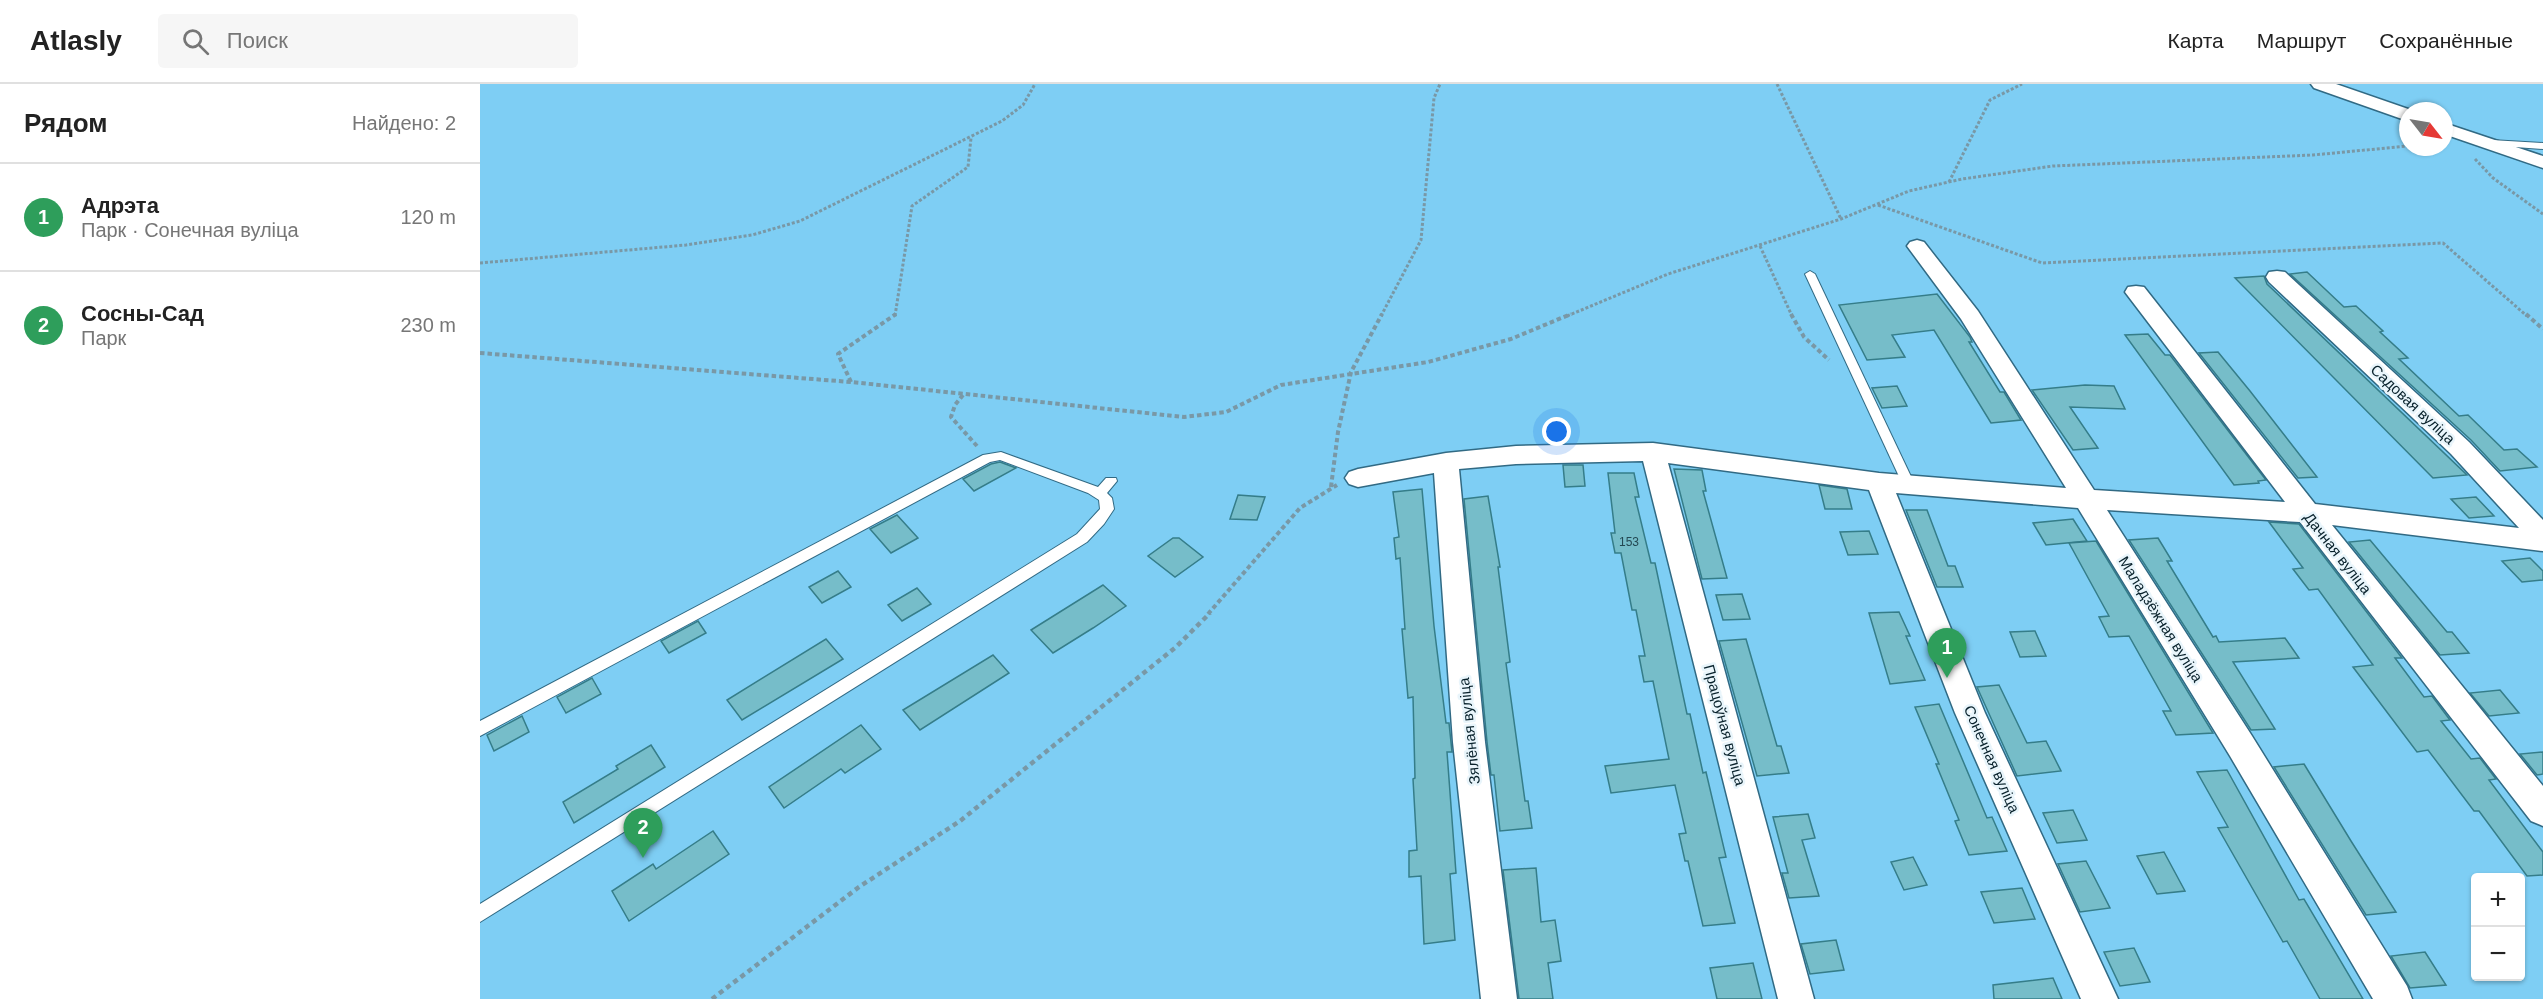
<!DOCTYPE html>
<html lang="ru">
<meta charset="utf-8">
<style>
body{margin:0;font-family:Arial,sans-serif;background:#f6f6f6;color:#222}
.controls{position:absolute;right:18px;bottom:18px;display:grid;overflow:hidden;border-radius:6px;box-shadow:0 2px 4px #0004}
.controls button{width:54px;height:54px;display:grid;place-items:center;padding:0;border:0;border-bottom:2px solid #e0e0e0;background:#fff;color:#222;font:30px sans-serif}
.compass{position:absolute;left:1919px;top:18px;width:54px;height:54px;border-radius:50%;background:#fff;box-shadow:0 2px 4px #0004;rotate:121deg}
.you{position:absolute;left:1077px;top:348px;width:21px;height:21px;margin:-15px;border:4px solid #fff;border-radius:50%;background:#1a73e8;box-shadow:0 0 0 9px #1a73e833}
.badge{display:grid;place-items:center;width:39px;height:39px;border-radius:50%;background:#db2777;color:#fff;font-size:20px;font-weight:700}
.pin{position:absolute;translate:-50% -50px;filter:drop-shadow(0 2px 3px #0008)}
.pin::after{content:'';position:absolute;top:32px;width:21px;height:18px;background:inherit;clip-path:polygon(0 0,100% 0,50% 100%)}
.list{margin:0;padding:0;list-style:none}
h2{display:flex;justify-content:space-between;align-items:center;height:78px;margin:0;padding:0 24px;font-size:26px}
h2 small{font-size:20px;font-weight:400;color:#767676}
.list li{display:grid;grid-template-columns:39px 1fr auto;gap:18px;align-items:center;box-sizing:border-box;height:108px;padding:0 24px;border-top:2px solid #e0e0e0}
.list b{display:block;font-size:22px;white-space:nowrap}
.list p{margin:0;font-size:20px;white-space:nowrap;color:#767676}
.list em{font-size:20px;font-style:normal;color:#767676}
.icon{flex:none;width:33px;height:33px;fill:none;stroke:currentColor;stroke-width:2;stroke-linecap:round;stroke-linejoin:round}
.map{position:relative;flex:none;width:2063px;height:915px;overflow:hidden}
header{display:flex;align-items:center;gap:36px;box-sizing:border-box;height:84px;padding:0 30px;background:#fff;border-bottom:2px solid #e0e0e0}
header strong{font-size:28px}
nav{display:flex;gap:33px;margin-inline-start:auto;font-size:21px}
.search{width:420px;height:54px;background:#f6f6f6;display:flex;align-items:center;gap:15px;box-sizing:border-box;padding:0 21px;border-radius:6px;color:#767676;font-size:22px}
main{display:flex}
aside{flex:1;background:#fff}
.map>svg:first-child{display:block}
</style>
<header>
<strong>Atlasly</strong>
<div class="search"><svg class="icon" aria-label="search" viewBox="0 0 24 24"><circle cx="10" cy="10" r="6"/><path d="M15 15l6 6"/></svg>Поиск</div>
<nav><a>Карта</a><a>Маршрут</a><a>Сохранённые</a></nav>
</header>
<main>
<aside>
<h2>Рядом<small>Найдено: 2</small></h2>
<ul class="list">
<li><span class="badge" style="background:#2e9e5b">1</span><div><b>Адрэта</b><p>Парк · Сонечная вуліца</p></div><em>120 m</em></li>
<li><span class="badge" style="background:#2e9e5b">2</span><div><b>Сосны-Сад</b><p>Парк</p></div><em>230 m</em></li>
</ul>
</aside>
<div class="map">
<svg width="2063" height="915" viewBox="0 0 2063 915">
<rect width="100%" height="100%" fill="#c9ecfd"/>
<path fill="#7ecef4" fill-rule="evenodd" d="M0,0h2063v915h-2063zM1928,27h36v36h-36zM1996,794h44v98h-44z"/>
<g fill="#76bdc9" stroke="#357d89" stroke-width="1.5">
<polygon points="1827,188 1864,223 1876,222 1903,247 1900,248 1928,274 1919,275 1979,332 1988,331 2024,366 2037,365 2057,383 2020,387 1991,356 1810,190"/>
<polygon points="1784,192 1787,200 1987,391 1953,394 1755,194"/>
<polygon points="1457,210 1490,253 1492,258 1489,258 1520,308 1524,308 1541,336 1511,339 1454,246 1412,251 1425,273 1387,276 1359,221"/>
<polygon points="1668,250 1685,271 1690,271 1786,396 1778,397 1779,399 1754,401 1645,251"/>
<polygon points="1738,268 1770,307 1837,393 1818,394 1719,269"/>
<polygon points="1605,301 1634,302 1645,325 1590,323 1618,364 1593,366 1552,306"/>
<polygon points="1417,302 1427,322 1402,324 1392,304"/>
<polygon points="520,378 536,384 494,407 483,395 511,380"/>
<polygon points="1083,381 1103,381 1105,402 1085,403"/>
<polygon points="1194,385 1222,386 1226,407 1223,407 1247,494 1222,495"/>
<polygon points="1128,389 1154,389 1159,413 1155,413 1171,479 1175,479 1207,630 1210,630 1223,689 1226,688 1246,773 1239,774 1255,839 1223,842 1208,777 1205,777 1199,750 1206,749 1195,701 1131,709 1125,682 1189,675 1173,597 1164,598 1159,572 1165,572 1156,526 1152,526 1141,469 1135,469 1131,449 1135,449"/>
<polygon points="1339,401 1367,405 1372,425 1345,425"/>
<polygon points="942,405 954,542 966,639 969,639 972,668 967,668 976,789 970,790 975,856 944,860 941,792 929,793 929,767 937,766 933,695 935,694 933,613 928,614 922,545 925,545 920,474 916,475 914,454 919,453 913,408"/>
<polygon points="758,411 785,413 777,436 750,435"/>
<polygon points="1008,412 1020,483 1018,483 1030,578 1026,579 1045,717 1048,717 1052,744 1020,747 1014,691 1011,691 1007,658 984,415"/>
<polygon points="1996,413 2014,432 1989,434 1971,415"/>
<polygon points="1426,426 1447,426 1468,482 1475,482 1483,503 1457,503"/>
<polygon points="417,431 438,454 411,469 390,445"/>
<polygon points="1593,435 1607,457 1566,461 1553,439"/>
<polygon points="1789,438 1819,440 1922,574 1915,574 1944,613 1952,612 1970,636 1961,637 1991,675 2000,674 2016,695 2009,696 2063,768 2063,791 2047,792 1999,727 1994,727 1948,666 1937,668 1873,583 1893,581 1838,505 1829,506 1813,485 1823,484"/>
<polygon points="1389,447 1398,470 1368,471 1360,448"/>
<polygon points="693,454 699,454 723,473 695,493 668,472"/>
<polygon points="1678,454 1692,477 1687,477 1733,553 1736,552 1739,558 1805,554 1819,574 1753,578 1795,645 1771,646 1649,456"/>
<polygon points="1890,456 1967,548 1972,548 1989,569 1960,571 1869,458"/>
<polygon points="1616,457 1733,649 1696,651 1683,627 1691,627 1649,552 1629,553 1619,533 1629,532 1589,459"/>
<polygon points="2050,474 2063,487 2063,496 2042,498 2022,477"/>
<polygon points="358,487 371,503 342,519 329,503"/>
<polygon points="623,501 646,522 613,544 573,569 551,546"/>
<polygon points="437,504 451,520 422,537 408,521"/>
<polygon points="1262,510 1270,535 1243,536 1236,511"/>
<polygon points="1419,528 1430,552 1426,552 1445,596 1410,600 1389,529"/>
<polygon points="218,537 226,549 189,569 181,557"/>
<polygon points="1555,547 1566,572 1540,573 1530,548"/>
<polygon points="346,555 363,575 262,636 247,616"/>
<polygon points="1266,555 1297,662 1301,662 1309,689 1277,692 1239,557"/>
<polygon points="513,571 529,589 440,646 423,626"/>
<polygon points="112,594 121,610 86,629 77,613"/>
<polygon points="1519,601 1547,659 1566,657 1581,687 1537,692 1497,603"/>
<polygon points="2020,606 2039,629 2009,632 1990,609"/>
<polygon points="1459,620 1507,734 1512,733 1527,767 1489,771 1475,737 1479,736 1456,680 1459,680 1435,623"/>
<polygon points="42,632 49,648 14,667 7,651"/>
<polygon points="381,641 401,665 365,689 361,685 304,724 289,703"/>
<polygon points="171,661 185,683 94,739 83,718 138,685 136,682"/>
<polygon points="2063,668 2063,690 2057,691 2040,670"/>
<polygon points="1824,680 1871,757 1916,828 1886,831 1794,683"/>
<polygon points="1747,686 1819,816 1824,815 1883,915 1840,915 1807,857 1803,858 1738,744 1748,743 1717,688"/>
<polygon points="1593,726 1607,756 1577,759 1563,729"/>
<polygon points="1328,730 1335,754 1322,756 1339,812 1309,814 1302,789 1308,789 1293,733"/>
<polygon points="233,747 249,770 149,837 132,807 173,780 176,785"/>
<polygon points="1684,768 1705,807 1677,810 1657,772"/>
<polygon points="1433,773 1447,801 1424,806 1411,778"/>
<polygon points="1606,777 1630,824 1600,828 1578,780"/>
<polygon points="1056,784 1061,838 1075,836 1081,877 1068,879 1073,915 1039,915 1023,786"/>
<polygon points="1542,804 1555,835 1514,839 1501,808"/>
<polygon points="1356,856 1364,886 1330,890 1321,860"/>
<polygon points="1654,864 1670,898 1640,902 1624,868"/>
<polygon points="1945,868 1966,901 1930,904 1911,872"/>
<polygon points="1273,879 1282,915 1237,915 1230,884"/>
<polygon points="1573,894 1582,915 1514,915 1513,901"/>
</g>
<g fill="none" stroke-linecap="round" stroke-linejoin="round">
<g stroke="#316a84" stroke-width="2">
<g id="service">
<polygon points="2011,56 2063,59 2063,65 2008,61 2008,57"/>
<polygon points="1330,187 1335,190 1435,401 1434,404 1429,406 1423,401 1325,190"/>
<polygon points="521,368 618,403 626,394 636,394 637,397 627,409 632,414 634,425 624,440 607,458 0,838 0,820 597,450 620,425 619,416 608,409 520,376 510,378 0,652 0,637 503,371"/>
</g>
</g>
<g stroke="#316a84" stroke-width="3">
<g id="minor">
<polygon points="1831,0 1856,0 1934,27 1928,27 1928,36 1922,35 1834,4"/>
<polygon points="1964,39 2063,72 2063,84 1964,50"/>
<polygon points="1437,156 1444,158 1498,227 1614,406 1805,418 1645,208 1648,203 1656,202 1664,203 1835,420 2039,444 1971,370 1789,198 1786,193 1789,188 1797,187 1805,188 1989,358 2063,436 2063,467 1852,441 2063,702 2063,742 2051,737 1820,438 1627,426 1772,652 1927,902 1932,915 1893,915 1750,672 1598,424 1416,409 1505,629 1638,915 1601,915 1475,629 1389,406 1188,379 1334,915 1298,915 1163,377 1036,380 979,385 1005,658 1037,915 1001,915 973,658 954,389 878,403 869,400 865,394 869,388 878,385 966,369 1036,362 1173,359 1399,389 1586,404 1481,235 1427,162 1430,158"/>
</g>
</g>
<g stroke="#7998a6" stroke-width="3" stroke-dasharray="3 2" stroke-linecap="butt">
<polyline points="1297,0 1361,135"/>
<polyline points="1995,75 2013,94 2063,130"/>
<polyline points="1469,98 1510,16 1542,0"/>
<polyline points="1398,121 1562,179 1963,159 2047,232"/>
<polyline points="1280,162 1312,232"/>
<polyline points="0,179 206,161 272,151 320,137 522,37 543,21 555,0"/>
<polyline points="415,232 432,122 488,83 491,54"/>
<polyline points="901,232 941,156 954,14 960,0"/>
<polyline points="1087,232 1188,190 1361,135 1429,107 1482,95 1573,82 1833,71 1928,62"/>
</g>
<g stroke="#7998a6" stroke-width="4" stroke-dasharray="4.5 3" stroke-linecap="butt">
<polyline points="1311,230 1324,253 1349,276"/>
<polyline points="2046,230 2063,245"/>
<polyline points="0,269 371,298 704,333 746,328 801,301 948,278 1031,255 1091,230"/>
<polyline points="371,298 358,270 416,230"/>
<polyline points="483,311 475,321 471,333 497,362"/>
<polyline points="851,403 858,348 871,288 902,230"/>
<polyline points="728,530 820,424 857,401"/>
</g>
<polyline stroke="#7998a6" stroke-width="4.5" stroke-dasharray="5 4" stroke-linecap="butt" points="232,915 379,803 480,737 696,563 730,529"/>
<use href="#service" fill="#fff" fill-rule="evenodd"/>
<use href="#minor" fill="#fff" fill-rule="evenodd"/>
</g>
<g text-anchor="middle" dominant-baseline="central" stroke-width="5" stroke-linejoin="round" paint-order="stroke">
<g font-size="12" fill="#244852">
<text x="1149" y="458">153</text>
</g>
<g font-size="15" fill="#08212b" stroke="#e9f5fb">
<text transform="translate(1933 320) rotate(43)">Садовая вуліца</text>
<text transform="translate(1858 469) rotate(52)">Дачная вуліца</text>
<text transform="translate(1681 535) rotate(58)">Маладзёжная вуліца</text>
<text transform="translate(1245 641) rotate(75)">Працоўная вуліца</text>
<text transform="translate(989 647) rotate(-96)">Зялёная вуліца</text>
<text transform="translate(1512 675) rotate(66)">Сонечная вуліца</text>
</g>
</g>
</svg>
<div class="controls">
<button>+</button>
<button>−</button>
</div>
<svg class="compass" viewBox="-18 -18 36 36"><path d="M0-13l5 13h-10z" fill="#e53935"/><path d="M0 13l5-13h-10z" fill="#767676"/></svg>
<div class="you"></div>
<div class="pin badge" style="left:1467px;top:594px;background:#2e9e5b">1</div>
<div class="pin badge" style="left:163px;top:774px;background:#2e9e5b">2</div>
</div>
</main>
